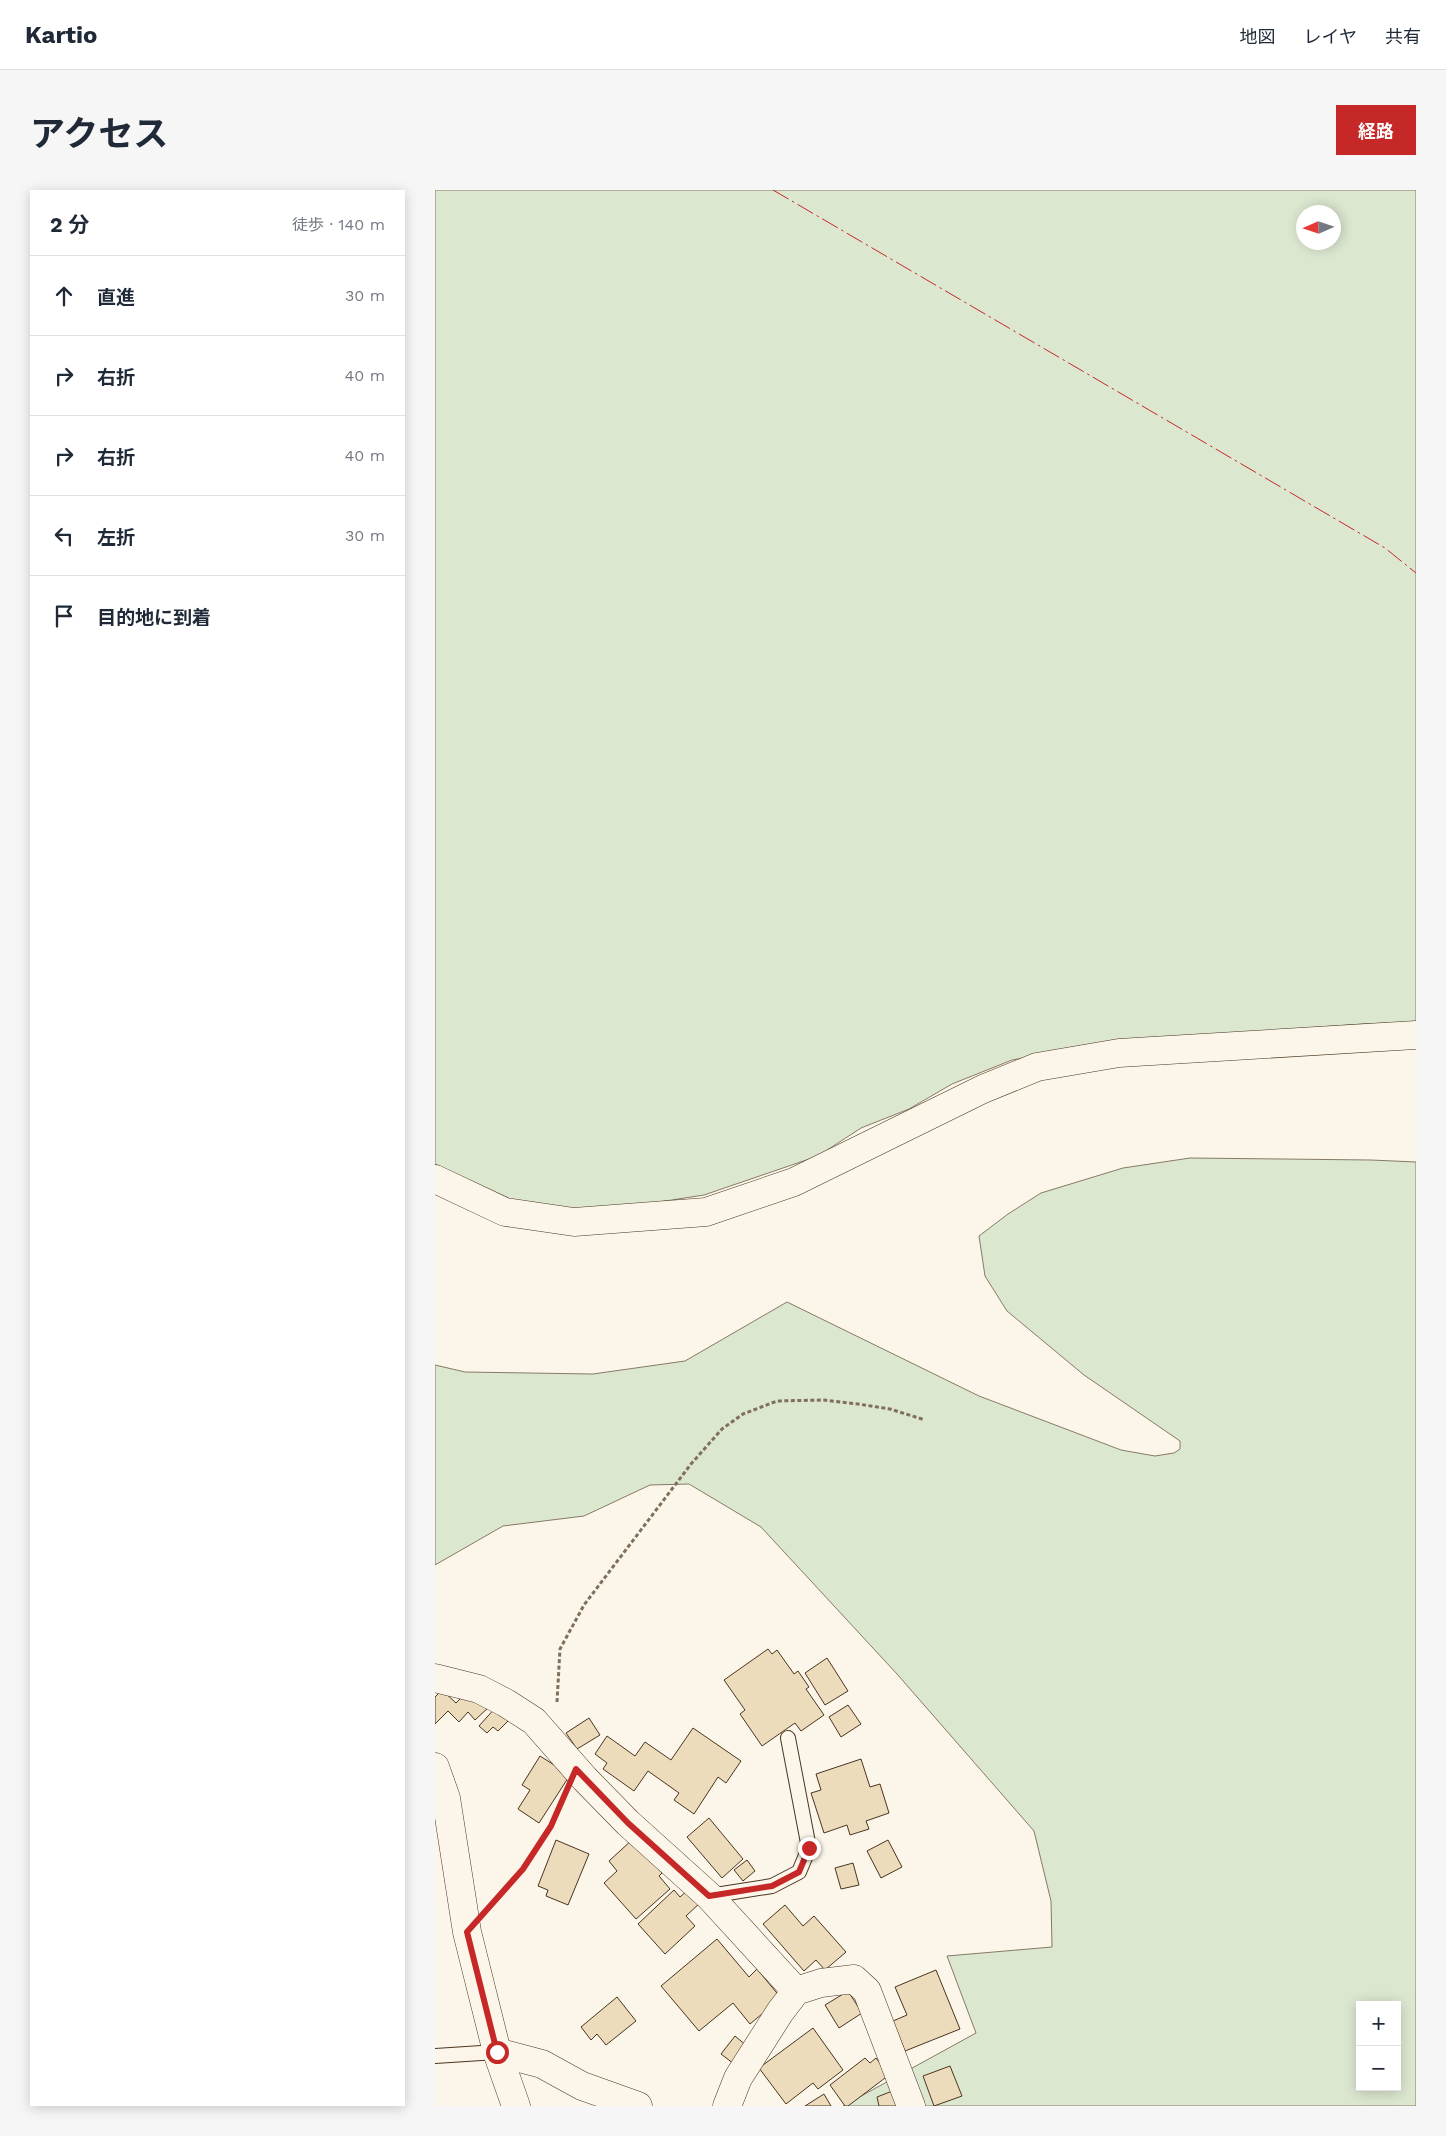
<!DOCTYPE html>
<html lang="ja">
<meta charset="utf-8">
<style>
body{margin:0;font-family:"Work Sans","Noto Sans JP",sans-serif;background:#f6f6f7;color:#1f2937}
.controls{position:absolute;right:15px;bottom:15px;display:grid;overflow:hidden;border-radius:0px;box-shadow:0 2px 12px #0003}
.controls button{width:45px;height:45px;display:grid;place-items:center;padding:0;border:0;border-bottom:1px solid #e0e1e3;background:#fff;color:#1f2937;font:25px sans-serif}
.compass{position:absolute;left:861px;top:15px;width:45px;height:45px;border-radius:50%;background:#fff;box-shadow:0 2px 12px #0003;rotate:267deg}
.stop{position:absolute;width:15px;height:15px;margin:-11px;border:4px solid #c62828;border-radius:50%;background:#fff}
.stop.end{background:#c62828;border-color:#fff;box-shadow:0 1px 5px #0008}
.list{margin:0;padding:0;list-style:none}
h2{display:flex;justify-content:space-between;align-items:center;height:65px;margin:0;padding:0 20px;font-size:21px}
h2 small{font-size:16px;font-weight:400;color:#747a83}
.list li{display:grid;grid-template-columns:32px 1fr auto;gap:15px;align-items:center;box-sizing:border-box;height:80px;padding:0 20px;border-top:1px solid #e0e1e3}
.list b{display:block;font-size:19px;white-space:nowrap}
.list em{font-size:16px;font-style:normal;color:#747a83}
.icon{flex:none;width:28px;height:28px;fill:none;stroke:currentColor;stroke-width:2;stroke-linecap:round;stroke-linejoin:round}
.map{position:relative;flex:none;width:981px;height:1916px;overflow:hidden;border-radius:0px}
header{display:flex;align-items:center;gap:30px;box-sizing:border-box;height:70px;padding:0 25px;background:#fff;border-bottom:1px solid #e0e1e3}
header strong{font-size:24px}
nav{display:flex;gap:28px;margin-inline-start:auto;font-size:18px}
.intro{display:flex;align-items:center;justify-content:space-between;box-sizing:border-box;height:120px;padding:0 30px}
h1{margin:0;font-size:35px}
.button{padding:12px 22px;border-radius:0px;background:#c62828;color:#fff;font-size:18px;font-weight:700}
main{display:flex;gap:30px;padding:0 30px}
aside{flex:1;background:#fff;border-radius:0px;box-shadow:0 2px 12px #0003}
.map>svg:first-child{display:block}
</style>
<header>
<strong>Kartio</strong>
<nav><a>地図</a><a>レイヤ</a><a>共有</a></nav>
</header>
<div class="intro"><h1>アクセス</h1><a class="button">経路</a></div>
<main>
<aside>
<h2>2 分<small>徒歩 · 140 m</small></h2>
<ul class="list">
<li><svg class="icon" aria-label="ahead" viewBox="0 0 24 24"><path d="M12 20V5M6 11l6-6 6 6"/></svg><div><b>直進</b></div><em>30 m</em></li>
<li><svg class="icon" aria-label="right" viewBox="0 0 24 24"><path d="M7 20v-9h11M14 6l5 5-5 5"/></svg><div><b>右折</b></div><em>40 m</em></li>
<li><svg class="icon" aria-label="right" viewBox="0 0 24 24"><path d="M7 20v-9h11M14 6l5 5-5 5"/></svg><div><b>右折</b></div><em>40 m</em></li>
<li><svg class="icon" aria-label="left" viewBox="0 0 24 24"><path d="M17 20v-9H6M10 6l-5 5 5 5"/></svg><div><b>左折</b></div><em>30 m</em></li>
<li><svg class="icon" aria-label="arrive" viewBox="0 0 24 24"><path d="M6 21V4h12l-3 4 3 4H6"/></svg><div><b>目的地に到着</b></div></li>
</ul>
</aside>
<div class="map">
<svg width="981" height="1916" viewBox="0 0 981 1916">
<rect width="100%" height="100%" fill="#fbf6e9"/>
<g fill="#dce7d0" stroke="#887966" fill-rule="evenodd">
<path d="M0,0h981v832l-54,2 -252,18 -98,18 -60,24 -43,25 -48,19 -43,28 -114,39 -71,11 -63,3 -54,-5 -81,-40zM868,22h30v30h-30z"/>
<path d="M755,968l181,2 45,2v944h-573l133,-73 -29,-77 105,-9 -1,-46 -17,-70 -137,-157 -136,-147 -72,-43 -39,1 -66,31 -81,10 -68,39v-200l30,7 128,2 92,-13 102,-59 192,94 142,54 34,6 19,-3 6,-4v-8l-96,-66 -77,-64 -22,-35 -6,-40 29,-22 33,-21 82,-25zM925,1815h37v82h-37z"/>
</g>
<g fill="#ecdcbc" stroke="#4a3520">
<polygon points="333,1459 337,1464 342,1460 359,1484 363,1481 374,1497 371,1499 389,1525 366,1541 360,1533 327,1556 305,1524 310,1520 289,1490"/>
<polygon points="392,1468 413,1501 390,1515 370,1483"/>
<polygon points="7,1500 21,1513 33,1501 55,1516 40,1530 33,1522 24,1532 13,1521 0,1534 0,1507"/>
<polygon points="413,1515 426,1534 406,1547 394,1527"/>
<polygon points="61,1517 74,1530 63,1541 58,1537 52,1543 44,1536"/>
<polygon points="154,1528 165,1545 142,1559 131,1543"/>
<polygon points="258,1538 306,1571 291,1593 283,1587 259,1624 239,1610 244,1603 213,1581 199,1601 168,1579 172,1573 160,1564 172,1546 200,1566 210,1552 236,1570"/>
<polygon points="105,1566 135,1585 104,1633 83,1619 95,1600 87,1595"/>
<polygon points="426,1569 435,1597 445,1594 454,1623 431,1631 434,1639 415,1645 412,1635 389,1643 376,1603 386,1600 381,1584"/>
<polygon points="274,1628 308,1669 287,1688 252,1647"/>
<polygon points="198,1649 227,1683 224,1686 235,1699 201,1729 169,1693 182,1681 174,1671"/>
<polygon points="121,1650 154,1664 133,1715 111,1706 113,1700 103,1696"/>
<polygon points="453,1650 467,1677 446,1688 432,1661"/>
<polygon points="312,1670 320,1681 308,1691 299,1680"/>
<polygon points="418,1673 424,1695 406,1699 400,1678"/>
<polygon points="254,1699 266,1712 251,1726 260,1736 230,1764 203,1734 239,1700 245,1707"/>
<polygon points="350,1715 368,1736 379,1726 411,1762 390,1780 381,1770 369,1781 328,1734"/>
<polygon points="282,1749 314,1787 322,1779 346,1808 315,1834 298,1813 264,1841 226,1796"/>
<polygon points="501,1780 525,1839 470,1861 458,1831 472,1825 460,1797"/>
<polygon points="413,1801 427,1823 404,1838 390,1815"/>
<polygon points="182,1807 201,1831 171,1855 162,1844 156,1850 146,1837"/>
<polygon points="378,1838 408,1880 383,1899 378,1893 351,1914 324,1878"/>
<polygon points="300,1846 312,1856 299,1874 286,1864"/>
<polygon points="430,1868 435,1873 441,1868 454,1885 413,1916 410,1916 395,1895"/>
<polygon points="515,1876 527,1906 499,1916 488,1886"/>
<polygon points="460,1900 467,1916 444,1916 442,1907"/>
<polygon points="389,1904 396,1916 370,1916"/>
</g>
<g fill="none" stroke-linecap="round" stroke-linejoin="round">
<g stroke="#4a3520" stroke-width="16">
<g id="lane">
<polyline points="274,1706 337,1696 364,1682 374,1658 353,1548"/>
<polyline points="0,1866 62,1862"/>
</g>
</g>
<g stroke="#4a3520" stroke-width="29">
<g id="street">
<polyline points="0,989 70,1022 139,1032 271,1022 359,992 548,899 602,877 684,863 981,845"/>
<polyline points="0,1488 44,1499 71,1513 99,1531 150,1589 193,1633 274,1706 361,1801"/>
<polyline points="0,1577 11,1608 32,1742 62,1862 81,1916"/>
<polyline points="62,1862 107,1874 147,1896 203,1916"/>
<polyline points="292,1916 303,1888 345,1822 361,1801 386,1793 419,1789 432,1801 476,1916"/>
</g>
</g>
<g stroke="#7f6f5c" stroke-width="3" stroke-dasharray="4 2.5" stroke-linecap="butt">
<polyline points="122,1512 125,1459 149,1415 256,1274 287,1239 308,1224 342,1211 389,1210 423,1214 455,1219 490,1230"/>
<polyline points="57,1714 88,1679 116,1636 129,1608"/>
</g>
<use href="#lane" stroke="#fbf6e9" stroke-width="14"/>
<use href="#street" stroke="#fbf6e9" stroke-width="28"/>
<polyline stroke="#c62828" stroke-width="1" stroke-dasharray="18 4 2.5 4" stroke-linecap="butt" points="338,0 950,358 981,383"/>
</g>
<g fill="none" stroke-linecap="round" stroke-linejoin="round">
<polyline stroke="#c62828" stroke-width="6" points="62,1862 32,1742 88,1679 116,1636 141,1579 193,1633 274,1706 337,1696 364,1682 374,1658"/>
</g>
</svg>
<div class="controls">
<button>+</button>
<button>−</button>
</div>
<svg class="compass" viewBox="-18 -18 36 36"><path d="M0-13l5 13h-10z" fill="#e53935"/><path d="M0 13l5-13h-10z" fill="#747a83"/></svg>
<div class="stop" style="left:62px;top:1862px"></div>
<div class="stop end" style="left:374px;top:1658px"></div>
</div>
</main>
